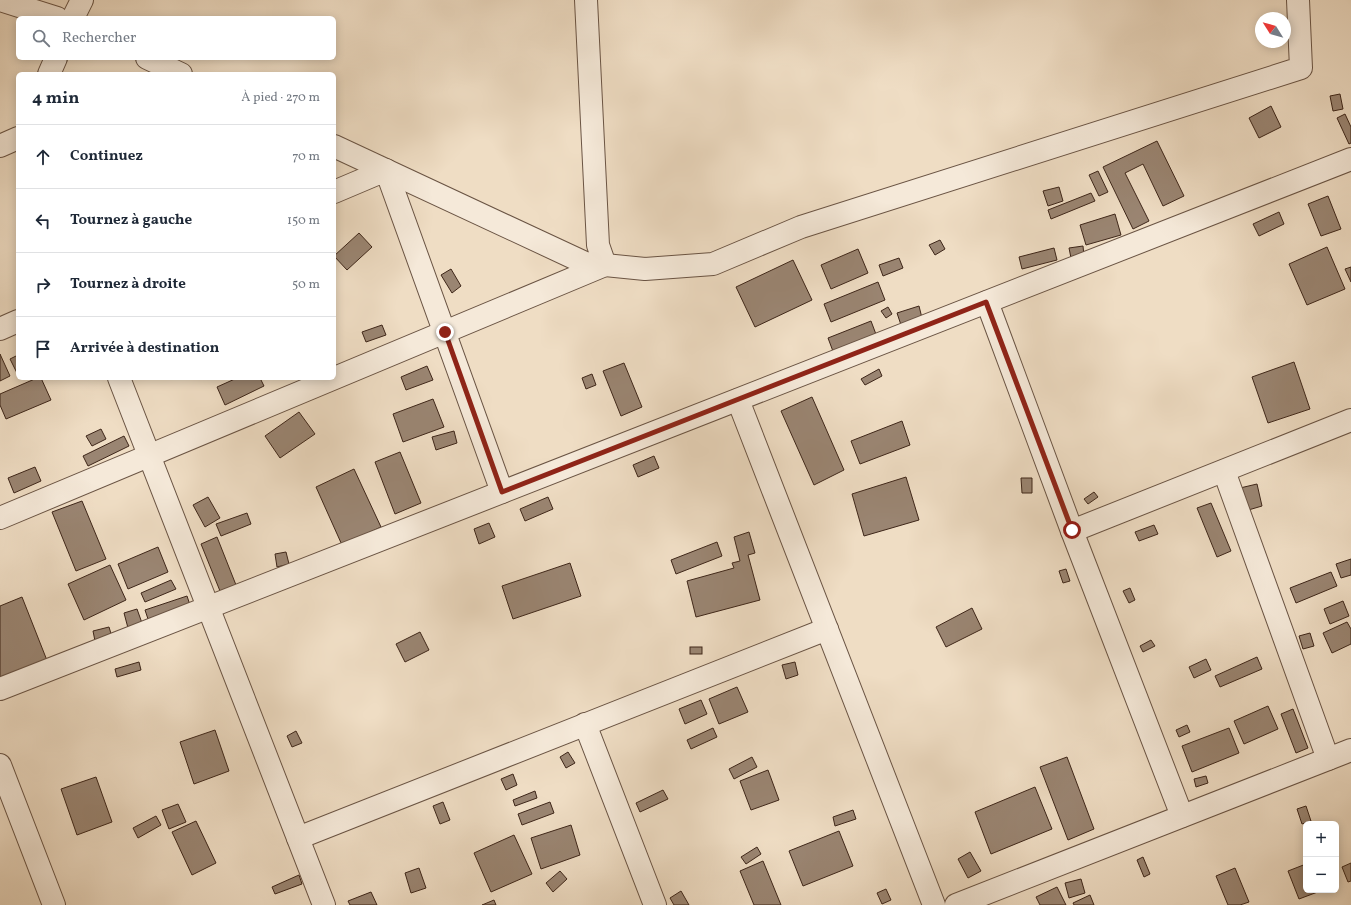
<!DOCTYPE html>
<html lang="fr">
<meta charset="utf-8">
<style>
body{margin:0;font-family:Vollkorn,serif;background:#f2f2f3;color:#1f2937}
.controls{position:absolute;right:12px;bottom:12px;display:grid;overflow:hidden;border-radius:6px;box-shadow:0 2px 10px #0003}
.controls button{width:36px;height:36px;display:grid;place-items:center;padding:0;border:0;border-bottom:1px solid #e0e1e3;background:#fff;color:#1f2937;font:20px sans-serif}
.compass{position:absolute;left:1255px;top:12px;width:36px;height:36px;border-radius:50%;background:#fff;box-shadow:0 2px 10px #0003;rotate:307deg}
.stop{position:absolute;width:12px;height:12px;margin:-9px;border:3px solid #8f2418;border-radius:50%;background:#fff}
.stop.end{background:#8f2418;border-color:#fff;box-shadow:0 1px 4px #0008}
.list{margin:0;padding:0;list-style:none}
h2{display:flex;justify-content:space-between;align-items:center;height:52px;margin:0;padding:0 16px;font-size:17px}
h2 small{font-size:13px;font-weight:400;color:#747a83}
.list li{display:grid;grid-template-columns:26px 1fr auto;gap:12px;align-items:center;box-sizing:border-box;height:64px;padding:0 16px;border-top:1px solid #e0e1e3}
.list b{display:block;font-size:15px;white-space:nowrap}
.list em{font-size:13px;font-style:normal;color:#747a83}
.icon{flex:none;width:22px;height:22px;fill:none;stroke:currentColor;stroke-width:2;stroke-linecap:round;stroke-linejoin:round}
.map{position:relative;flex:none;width:1351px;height:905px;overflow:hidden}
.search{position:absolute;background:#fff;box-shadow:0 2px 10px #0003;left:16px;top:16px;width:320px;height:44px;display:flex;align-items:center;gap:10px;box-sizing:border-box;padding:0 14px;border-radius:6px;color:#747a83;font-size:15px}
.panel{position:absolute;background:#fff;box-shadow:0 2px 10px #0003;left:16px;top:72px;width:320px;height:308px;border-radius:6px}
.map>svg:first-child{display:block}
</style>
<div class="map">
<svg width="1351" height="905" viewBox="0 0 1351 905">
<rect width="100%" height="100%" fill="#efddc4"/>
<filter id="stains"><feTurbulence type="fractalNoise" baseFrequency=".005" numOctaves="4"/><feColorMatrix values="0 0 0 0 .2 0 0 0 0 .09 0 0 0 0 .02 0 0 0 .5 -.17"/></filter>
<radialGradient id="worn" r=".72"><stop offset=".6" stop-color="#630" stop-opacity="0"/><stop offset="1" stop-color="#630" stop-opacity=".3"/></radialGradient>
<g fill="#9a8572" stroke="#3e2619">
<polygon points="1340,94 1343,109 1333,111 1330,96"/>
<polygon points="1271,106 1281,127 1259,138 1249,118"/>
<polygon points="1345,114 1351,127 1351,143 1349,144 1337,118"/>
<polygon points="1157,141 1184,196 1163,206 1143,164 1125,173 1149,221 1133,229 1103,167"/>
<polygon points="1098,171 1108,192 1099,196 1089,175"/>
<polygon points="1059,187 1063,201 1048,206 1043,191"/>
<polygon points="1091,193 1095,201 1051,219 1048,210"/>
<polygon points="1328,196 1341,229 1321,236 1308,204"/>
<polygon points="1279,212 1284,224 1259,236 1253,224"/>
<polygon points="1115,214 1121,235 1086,245 1080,225"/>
<polygon points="359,233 372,247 347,270 334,256"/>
<polygon points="940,240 945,249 935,255 929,245"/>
<polygon points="1083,246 1084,256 1071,258 1069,248"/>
<polygon points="1327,247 1345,289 1307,305 1289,264"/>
<polygon points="1054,248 1057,260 1022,269 1019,257"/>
<polygon points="858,249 868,273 831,289 821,265"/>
<polygon points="899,258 903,268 883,276 879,265"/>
<polygon points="793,260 812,300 755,327 736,287"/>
<polygon points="1351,267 1351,282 1345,269"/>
<polygon points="451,269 461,286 452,293 441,275"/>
<polygon points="878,282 885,300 831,322 824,304"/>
<polygon points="919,306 922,318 901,325 897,313"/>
<polygon points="888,307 892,314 886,318 881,311"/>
<polygon points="871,321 877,337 834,354 828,338"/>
<polygon points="382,325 386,335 366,342 362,332"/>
<polygon points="0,354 10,376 0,381"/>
<polygon points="18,355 18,375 10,359"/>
<polygon points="1294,362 1310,409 1268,423 1252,377"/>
<polygon points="624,363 642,407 621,416 603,371"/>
<polygon points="427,366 433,380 406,390 401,377"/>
<polygon points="879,369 882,376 865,385 861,379"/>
<polygon points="592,374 596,385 586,389 582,378"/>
<polygon points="37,378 41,378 51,400 6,419 0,405 0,394"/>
<polygon points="237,378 260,378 264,386 225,405 217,387"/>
<polygon points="812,397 844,470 814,485 781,411"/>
<polygon points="433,399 444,427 403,442 393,414"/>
<polygon points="299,412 315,434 280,458 265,436"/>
<polygon points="902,421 910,445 860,464 851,441"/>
<polygon points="101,429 106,439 92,446 86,436"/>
<polygon points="454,431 457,443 436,450 432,437"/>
<polygon points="124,436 129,446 88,466 83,456"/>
<polygon points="400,452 421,503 395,514 375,462"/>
<polygon points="654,456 659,468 638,477 633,465"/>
<polygon points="35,467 41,481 14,493 8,478"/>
<polygon points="354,469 381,527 342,545 316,487"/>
<polygon points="906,477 919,520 864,536 852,494"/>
<polygon points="1021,478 1032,478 1032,493 1022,493"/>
<polygon points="1257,484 1262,506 1245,511 1240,488"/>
<polygon points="1094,492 1098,497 1088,504 1084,499"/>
<polygon points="208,497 220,518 205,527 193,505"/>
<polygon points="548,497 553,509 525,521 520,509"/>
<polygon points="82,501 106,559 76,571 52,512"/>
<polygon points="1211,503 1231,551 1217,557 1197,508"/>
<polygon points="247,513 251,524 221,536 216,524"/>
<polygon points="489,523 495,537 479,544 474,529"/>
<polygon points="1154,525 1158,534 1139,541 1135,532"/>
<polygon points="749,532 755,553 748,555 760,600 696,617 687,581 734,568 732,563 740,561 734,537"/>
<polygon points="217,537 236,585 220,591 201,544"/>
<polygon points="717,542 722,556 676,574 671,560"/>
<polygon points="158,547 168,572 128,589 118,564"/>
<polygon points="286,552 289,564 277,567 275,554"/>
<polygon points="1351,559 1351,575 1341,578 1336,564"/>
<polygon points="570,563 581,596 513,619 502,586"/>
<polygon points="110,565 126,600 84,620 68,584"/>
<polygon points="1066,569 1070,581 1063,583 1059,571"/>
<polygon points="1331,572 1337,586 1296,603 1290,588"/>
<polygon points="171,580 176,589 145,602 141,593"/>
<polygon points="1130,588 1135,600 1129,603 1123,591"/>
<polygon points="187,596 190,605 148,619 145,610"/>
<polygon points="22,597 48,663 0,682 0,606"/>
<polygon points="1343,601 1349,616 1330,624 1324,609"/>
<polygon points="972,608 982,629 946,647 936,627"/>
<polygon points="137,609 142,623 128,628 124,613"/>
<polygon points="1347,622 1351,629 1351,644 1332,653 1323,633"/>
<polygon points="109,627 112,637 95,641 93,631"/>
<polygon points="420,632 429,650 405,662 396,644"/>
<polygon points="1310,633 1314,646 1303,649 1299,636"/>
<polygon points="1151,640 1155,646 1143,652 1140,646"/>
<rect x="690" y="647" width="12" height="7"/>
<polygon points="1257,657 1262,669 1220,687 1215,676"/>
<polygon points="1206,659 1211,670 1194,678 1189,667"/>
<polygon points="139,662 141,670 117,677 115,669"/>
<polygon points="795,662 798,675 786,679 782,665"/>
<polygon points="737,687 748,712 719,724 709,699"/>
<polygon points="701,700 707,714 685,724 679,709"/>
<polygon points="1268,706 1278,729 1244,744 1234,721"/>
<polygon points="1293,709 1308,748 1296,753 1281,714"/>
<polygon points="1187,725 1190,732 1179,737 1176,730"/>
<polygon points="713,728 717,737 691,749 687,740"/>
<polygon points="1229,728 1239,753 1192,772 1182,746"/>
<polygon points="215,730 229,771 194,784 180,742"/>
<polygon points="296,731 302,743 292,747 287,736"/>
<polygon points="568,752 575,763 566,768 560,757"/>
<polygon points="752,757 757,767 734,779 729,769"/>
<polygon points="1067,757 1094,829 1068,840 1040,767"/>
<polygon points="768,770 779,800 751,810 740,781"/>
<polygon points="513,774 517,785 506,790 501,779"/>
<polygon points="1206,776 1208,783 1196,787 1194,779"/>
<polygon points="96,777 112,822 77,835 61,789"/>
<polygon points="1035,787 1052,829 991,854 975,812"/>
<polygon points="663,790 668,799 640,812 636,803"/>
<polygon points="535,791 537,798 515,806 513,800"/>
<polygon points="443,802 450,820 440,824 433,806"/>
<polygon points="550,802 554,813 522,825 518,814"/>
<polygon points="178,804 186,822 169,829 162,810"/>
<polygon points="1306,806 1311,821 1302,824 1297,809"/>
<polygon points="853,810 856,819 835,826 833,817"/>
<polygon points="156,816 161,825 138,838 133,828"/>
<polygon points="196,821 216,863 192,875 172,832"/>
<polygon points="571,825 580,855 541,869 531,838"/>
<polygon points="839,831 853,866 803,886 789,851"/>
<polygon points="514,835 532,874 491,892 474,853"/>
<polygon points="757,847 761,854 746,864 741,857"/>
<polygon points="970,852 981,871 968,878 958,859"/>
<polygon points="1143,857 1150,874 1144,877 1137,860"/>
<polygon points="763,861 781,905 754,905 740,871"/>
<polygon points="1351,863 1351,881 1348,882 1342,867"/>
<polygon points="1306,864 1306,890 1323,890 1299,899 1288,871"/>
<polygon points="419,868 426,888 411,893 405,873"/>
<polygon points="1235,868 1249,902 1240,905 1228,905 1216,876"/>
<polygon points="560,871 567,879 553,892 546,883"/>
<polygon points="299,875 302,884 275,894 272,887"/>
<polygon points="1081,879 1085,893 1069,898 1065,883"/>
<polygon points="1057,887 1066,905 1040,905 1036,897"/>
<polygon points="886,889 891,900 882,904 877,893"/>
<polygon points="681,891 689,905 674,905 670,898"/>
<polygon points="371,892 377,905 350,905 348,901"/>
<polygon points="1090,895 1094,905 1074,905 1073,903"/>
<polygon points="494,900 496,905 482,905"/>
</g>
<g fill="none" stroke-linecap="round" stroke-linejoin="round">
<g stroke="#6a5444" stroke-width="24">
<g id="minor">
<polyline points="0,0 57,18"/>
<polyline points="73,18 82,0"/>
<polyline points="147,58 181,74"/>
<polyline points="49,74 56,58"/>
<polyline points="0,146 18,138"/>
<polyline points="334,146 585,263 645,269 713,264 801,227 1301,68 1298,0"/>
<polyline points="334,192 386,170 502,492"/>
<polyline points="987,302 1072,531 1182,816"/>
<polyline points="0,329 18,321"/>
<polyline points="119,378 324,905"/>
<polyline points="738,400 934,905"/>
<polyline points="1224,471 1328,759"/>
<polyline points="0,518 605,265 598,245 586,0"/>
<polyline points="1072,531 1351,420"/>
<polyline points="0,689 1351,159"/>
<polyline points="585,724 655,905"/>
<polyline points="0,765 54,905"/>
<polyline points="298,838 827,629"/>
<polyline points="956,905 1351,750"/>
</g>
</g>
<use href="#minor" stroke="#f5e9d9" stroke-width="22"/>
</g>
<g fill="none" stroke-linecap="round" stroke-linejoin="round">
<polyline stroke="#8f2418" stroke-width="5" points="445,332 502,492 986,302 1072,530"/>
</g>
<rect width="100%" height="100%" filter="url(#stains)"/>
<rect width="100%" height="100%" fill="url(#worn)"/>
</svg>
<div class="controls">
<button>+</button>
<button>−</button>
</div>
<svg class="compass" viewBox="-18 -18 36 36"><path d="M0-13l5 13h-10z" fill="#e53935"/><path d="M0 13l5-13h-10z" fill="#747a83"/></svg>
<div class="stop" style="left:1072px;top:530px"></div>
<div class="stop end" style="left:445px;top:332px"></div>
<div class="search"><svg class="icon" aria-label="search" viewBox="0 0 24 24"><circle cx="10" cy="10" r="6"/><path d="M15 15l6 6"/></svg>Rechercher</div>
<section class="panel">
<h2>4 min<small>À pied · 270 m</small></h2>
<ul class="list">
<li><svg class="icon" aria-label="ahead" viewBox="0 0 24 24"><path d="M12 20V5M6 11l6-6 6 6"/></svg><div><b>Continuez</b></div><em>70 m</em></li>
<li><svg class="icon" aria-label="left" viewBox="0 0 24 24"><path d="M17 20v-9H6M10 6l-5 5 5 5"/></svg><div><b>Tournez à gauche</b></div><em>150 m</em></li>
<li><svg class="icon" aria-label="right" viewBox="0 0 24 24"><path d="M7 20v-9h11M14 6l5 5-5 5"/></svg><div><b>Tournez à droite</b></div><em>50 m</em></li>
<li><svg class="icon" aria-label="arrive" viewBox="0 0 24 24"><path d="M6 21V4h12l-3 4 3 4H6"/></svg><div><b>Arrivée à destination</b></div></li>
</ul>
</section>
</div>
